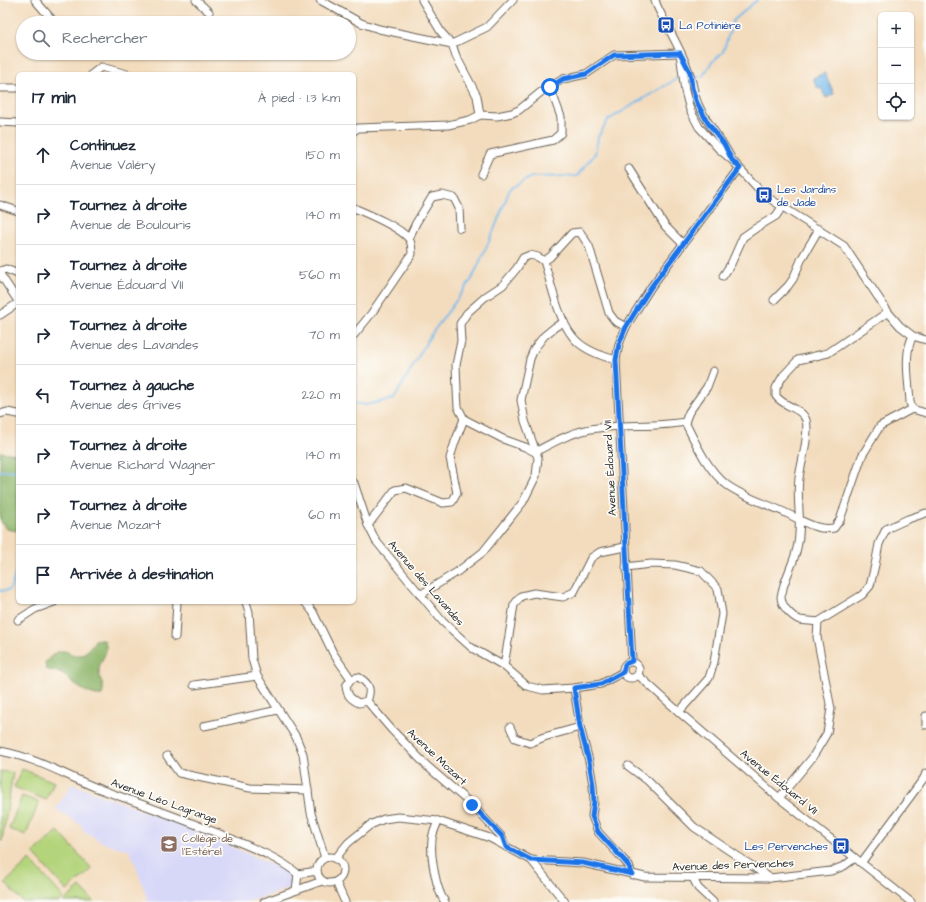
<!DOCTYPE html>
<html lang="fr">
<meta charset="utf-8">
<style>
body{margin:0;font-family:"Architects Daughter",sans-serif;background:#f6f6f7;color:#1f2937}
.controls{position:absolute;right:12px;top:12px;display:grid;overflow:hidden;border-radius:6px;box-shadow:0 1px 3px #0004}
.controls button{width:36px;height:36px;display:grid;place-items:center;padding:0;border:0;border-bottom:1px solid #e0e1e3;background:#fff;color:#1f2937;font:20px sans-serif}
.stop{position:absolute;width:12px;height:12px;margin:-9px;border:3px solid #1a73e8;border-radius:50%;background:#fff}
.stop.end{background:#1a73e8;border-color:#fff;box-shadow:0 1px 4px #0008}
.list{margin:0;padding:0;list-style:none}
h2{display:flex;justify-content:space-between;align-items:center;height:52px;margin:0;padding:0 16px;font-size:17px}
h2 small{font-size:13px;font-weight:400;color:#747a83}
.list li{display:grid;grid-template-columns:26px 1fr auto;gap:12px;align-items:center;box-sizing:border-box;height:60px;padding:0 16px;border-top:1px solid #e0e1e3}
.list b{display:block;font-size:15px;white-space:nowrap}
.list p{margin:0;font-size:13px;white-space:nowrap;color:#747a83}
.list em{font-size:13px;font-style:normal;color:#747a83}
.icon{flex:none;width:22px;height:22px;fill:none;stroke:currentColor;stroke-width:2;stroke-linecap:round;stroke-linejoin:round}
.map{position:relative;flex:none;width:926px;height:902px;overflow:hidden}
.search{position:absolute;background:#fff;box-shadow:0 1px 3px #0004;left:16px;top:16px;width:340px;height:44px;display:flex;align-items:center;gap:10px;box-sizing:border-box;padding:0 14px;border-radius:22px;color:#747a83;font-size:15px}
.panel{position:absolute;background:#fff;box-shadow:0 1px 3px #0004;left:16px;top:72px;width:340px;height:532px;border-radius:6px}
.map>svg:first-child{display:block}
</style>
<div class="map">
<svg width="926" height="902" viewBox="0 0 926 902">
<rect width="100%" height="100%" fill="#fdfcf7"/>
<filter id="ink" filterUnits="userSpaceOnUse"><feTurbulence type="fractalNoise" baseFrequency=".025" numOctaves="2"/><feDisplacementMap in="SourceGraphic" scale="8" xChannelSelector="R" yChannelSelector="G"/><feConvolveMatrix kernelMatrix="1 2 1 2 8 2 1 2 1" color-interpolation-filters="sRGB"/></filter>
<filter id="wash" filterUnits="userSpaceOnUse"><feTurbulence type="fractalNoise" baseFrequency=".012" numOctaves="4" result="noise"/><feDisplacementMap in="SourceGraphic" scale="16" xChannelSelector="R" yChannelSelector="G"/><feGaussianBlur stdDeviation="0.9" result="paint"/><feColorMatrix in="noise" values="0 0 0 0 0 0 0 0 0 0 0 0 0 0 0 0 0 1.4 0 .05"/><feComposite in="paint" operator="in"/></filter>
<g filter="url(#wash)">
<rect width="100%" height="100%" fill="#f3dcbd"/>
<polygon fill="#d7d7f8" points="72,784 189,828 289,872 291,888 247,902 148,902 135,863 129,850 125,848 120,848 100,841 81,829 83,826 56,809"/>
<g fill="#b4d47c" stroke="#68784c">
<polygon points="22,769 54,782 46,800 14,787"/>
<polygon points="0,771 13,773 2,841 0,841"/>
<polygon points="22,796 39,802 26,835 9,829"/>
<polygon points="58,831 92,869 67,891 33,853"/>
<polygon points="30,860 64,898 60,902 23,902 5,883"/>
<polygon points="80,887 94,902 63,902"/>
</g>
<g fill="#8fb66c" stroke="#566944">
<polygon points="0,452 18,454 18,531 6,529 0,519"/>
<path d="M100,639l4,1c7,13 -4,17 -5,30 -1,9 7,14 3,25 -10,2 -24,-8 -32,-14 -2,-2 -4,-5 -6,-7 -6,-4 -12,-2 -18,-5l-1,-6c4,-5 10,-12 18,-12 4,0 7,3 11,4 10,2 18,-8 21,-15z"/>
</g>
<polygon fill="#77baec" stroke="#4a6b84" points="825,73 834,94 826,98 821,88 818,89 813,78"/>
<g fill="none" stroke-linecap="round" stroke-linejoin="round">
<g stroke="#77baec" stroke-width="2">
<polyline points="692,77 702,77 712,62 723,52 733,21 757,0"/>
<polyline points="354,403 366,405 394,399 430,336 472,279 494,230 510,189 531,177 577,176 595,154 598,137 608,120 678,78 682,78"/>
<polyline points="0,471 18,470"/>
<path d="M0,591l9,-1c5,-7 5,-15 9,-23"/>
</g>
</g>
</g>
<g filter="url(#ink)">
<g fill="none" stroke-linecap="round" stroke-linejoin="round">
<g stroke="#675f54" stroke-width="9">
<g id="minor">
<polyline points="35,0 55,23"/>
<polyline points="196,0 209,12"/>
<polyline points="320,0 361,23 379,29 452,44"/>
<path d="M655,0l2,6c10,21 24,43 32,66 4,10 4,21 9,32 8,19 23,34 32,52"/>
<polyline points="452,44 487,27 513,0"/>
<polyline points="680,53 685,91 690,110 699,127 718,148 732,160 764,195 844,246 888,312 900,326 913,336 926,340"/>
<polyline points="92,74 101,67 127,74"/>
<polyline points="0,88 18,88"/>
<polyline points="480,115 497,116 512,113 519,110 541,92 563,79 586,74 614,55 680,53"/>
<polyline points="0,122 18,123"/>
<polyline points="354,131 358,128 448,125 470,120 480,115 477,96 456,56 452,44 441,32 422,0"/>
<polyline points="629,169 665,226 683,244"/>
<polyline points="481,174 490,154 553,140 561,133 561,117 550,87"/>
<polyline points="0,205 18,211"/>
<path d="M354,208c14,6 46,19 55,31 3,4 3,10 3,15l-41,60 -17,21"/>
<polyline points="409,238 416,223 432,197 442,195 454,198 459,208 460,228"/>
<path d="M544,261c7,22 14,58 29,76 10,13 28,19 43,23"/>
<polyline points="0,271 6,269 18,274"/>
<polyline points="0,274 18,301"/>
<polyline points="723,276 731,264 743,237 756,228 776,216 782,207"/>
<polyline points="774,300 788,286 793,279 802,258 819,229"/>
<polyline points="0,315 18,303"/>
<path d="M913,336c-10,17 -4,46 -3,66l2,7 14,4"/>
<polyline points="0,414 7,412 18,414"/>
<path d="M464,419l39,20 22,8 10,5c17,-9 33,-18 51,-22 33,-7 66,-2 99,-8 10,20 23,49 42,63 18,13 41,19 61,29 15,7 29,17 46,14l6,-8 22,-64 18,-30 32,-17"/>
<polyline points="464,419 458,407 457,390 456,365 461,341 460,324 467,313 485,297 503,285 517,268 523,258 530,255 538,257 544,261 550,257 572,233 580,232 589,246 609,313 615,321 626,327"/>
<polyline points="685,422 689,412 707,387 713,371"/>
<polyline points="354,483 368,525 376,541 443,622 472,648 504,666 527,686 543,690 574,688 601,684 623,672"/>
<polyline points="368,525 395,490 406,488 443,503 452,502 457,493 450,458 455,442 464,419"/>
<polyline points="626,567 651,564 675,565 701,571 718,589 722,614 714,662 709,678 679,712"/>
<polyline points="420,595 457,572 483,552 523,502 536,476 538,458 525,421 521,400 530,359 534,349 544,336 555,327 564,322"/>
<polyline points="246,602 249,612 252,659 257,676 296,737 303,754 311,813 325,858"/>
<polyline points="305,602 313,612 333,653 351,679"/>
<polyline points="18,620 35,609 54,602"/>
<path d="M818,622c-6,-1 -13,-1 -18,-2 -8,-3 -19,-14 -19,-23 0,-2 2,-6 2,-9 4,-14 11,-26 14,-40 6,-23 -1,-47 2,-70 2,-15 11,-44 7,-58 -4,-12 -22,-13 -30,-24v-8l7,-12 15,-16 30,-7 60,-41"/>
<polyline points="175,637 177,602"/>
<polyline points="632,661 616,360 619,344 626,327 634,314 651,287 739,169"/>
<circle cx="631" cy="670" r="8"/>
<polyline points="504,666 514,605 521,596 534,593 563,597 574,592 591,558 600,552 625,547"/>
<polyline points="638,675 679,712 779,798 911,902"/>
<path d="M358,677c11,6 14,12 9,24l-8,2c-9,-4 -12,-8 -13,-17l5,-7z"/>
<polyline points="194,685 257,676"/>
<polyline points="574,688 580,727 589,761 593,785 594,802 592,816 598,832 623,859 629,866 632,875"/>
<polyline points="367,701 391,729 427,766 472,805 501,836 506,847"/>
<polyline points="926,716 926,725"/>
<polyline points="204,726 278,710"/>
<polyline points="510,727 515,738 530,743 544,737 580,727"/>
<path d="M0,751c34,6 65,24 97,37 46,17 92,33 137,52 22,9 46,19 64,34l19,-3"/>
<polyline points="167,756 179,773 250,788 308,790"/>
<polyline points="628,766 648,781 694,827 770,878"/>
<polyline points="779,798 812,758 827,733 831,709 817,637 818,622 862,595 870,586 875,565 879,544 886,529 908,519 926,513"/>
<path d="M438,821c-2,6 -6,13 -6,19 -2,15 4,50 13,62"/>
<circle cx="330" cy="870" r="13"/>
<polyline points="335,859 348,843 370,825 384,819 398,817 438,821 490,838 531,860 583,863 645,877 770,878 831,871 844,866 855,858"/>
<polyline points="531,860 565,902"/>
<polyline points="861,863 924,778 926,773"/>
<polyline points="693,878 698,888 713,902"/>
<polyline points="336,882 345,902"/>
<polyline points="296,890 298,874"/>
<polyline points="264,902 322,881"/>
</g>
</g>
<use href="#minor" stroke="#fff" stroke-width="7"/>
</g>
</g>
<g fill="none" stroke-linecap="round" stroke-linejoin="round" filter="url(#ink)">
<polyline stroke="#1a73e8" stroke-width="5" points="472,805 502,836 506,847 531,860 583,863 632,874 629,866 623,859 598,832 592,816 594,802 593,785 589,761 580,727 574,688 601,684 623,672 625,664 632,661 616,360 619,344 626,327 634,314 651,287 740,168 732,160 724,144 708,123 697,103 692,88 690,72 680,53 614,55 586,74 563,79 550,87"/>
</g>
<defs>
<g id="bus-square" transform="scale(0.9)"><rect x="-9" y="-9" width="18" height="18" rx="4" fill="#1a4fb4" stroke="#fdfcf7"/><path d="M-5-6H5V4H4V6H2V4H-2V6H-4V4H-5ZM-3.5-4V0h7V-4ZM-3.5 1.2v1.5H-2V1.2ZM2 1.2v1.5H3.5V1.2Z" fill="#fff"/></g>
<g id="school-square" transform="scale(0.9)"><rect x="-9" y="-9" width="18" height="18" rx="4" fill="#8d6e63" stroke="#fdfcf7"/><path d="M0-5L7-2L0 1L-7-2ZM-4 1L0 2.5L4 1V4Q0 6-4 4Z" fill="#fff"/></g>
</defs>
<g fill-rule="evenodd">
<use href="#bus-square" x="666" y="25"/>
<use href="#bus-square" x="764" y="195"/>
<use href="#school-square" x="169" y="844"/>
<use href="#bus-square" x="841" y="846"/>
</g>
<g text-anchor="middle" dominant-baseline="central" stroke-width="3.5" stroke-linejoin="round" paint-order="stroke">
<g font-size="11" fill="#164399" stroke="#fdfcf7" text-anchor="start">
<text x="679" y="25">La Potinière</text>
<text x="777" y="189">Les Jardins<tspan x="777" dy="13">de Jade</tspan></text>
<text x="828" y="846" text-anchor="end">Les Pervenches</text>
</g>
<g font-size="11" fill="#1c1c1c" stroke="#fdfcf7">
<text transform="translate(610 468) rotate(-93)">Avenue Édouard VII</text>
<text transform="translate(426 583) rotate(49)">Avenue des Lavandes</text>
<text transform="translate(437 757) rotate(43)">Avenue Mozart</text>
<text transform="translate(779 782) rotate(39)">Avenue Édouard VII</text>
<text transform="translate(164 801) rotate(20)">Avenue Léo Lagrange</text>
<text transform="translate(733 865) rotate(-2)">Avenue des Pervenches</text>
</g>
<g font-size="11" fill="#785e54" stroke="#fdfcf7" text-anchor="start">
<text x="182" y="838">Collège de<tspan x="182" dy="13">l'Estérel</tspan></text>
</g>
</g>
</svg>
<div class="controls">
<button>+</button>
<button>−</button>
<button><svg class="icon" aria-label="locate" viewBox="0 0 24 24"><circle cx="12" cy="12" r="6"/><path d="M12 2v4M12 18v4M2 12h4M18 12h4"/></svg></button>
</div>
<div class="stop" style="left:550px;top:87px"></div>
<div class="stop end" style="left:472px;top:805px"></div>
<div class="search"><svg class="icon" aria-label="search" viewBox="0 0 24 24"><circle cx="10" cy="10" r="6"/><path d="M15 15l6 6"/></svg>Rechercher</div>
<section class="panel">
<h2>17 min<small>À pied · 1.3 km</small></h2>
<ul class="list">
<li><svg class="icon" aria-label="ahead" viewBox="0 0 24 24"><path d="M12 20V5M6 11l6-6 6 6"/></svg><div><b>Continuez</b><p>Avenue Valéry</p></div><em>150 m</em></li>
<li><svg class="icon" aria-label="right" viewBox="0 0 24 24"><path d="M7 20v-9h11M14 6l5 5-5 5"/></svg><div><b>Tournez à droite</b><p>Avenue de Boulouris</p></div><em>140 m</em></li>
<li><svg class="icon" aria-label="right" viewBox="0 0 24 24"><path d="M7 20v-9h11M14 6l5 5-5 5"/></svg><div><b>Tournez à droite</b><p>Avenue Édouard VII</p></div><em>560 m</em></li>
<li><svg class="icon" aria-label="right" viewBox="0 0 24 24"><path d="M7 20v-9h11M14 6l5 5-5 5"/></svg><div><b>Tournez à droite</b><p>Avenue des Lavandes</p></div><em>70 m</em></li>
<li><svg class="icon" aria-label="left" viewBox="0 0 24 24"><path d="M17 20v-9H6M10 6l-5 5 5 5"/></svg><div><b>Tournez à gauche</b><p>Avenue des Grives</p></div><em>220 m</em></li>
<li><svg class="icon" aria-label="right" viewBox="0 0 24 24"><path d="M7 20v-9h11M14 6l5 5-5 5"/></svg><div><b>Tournez à droite</b><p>Avenue Richard Wagner</p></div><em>140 m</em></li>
<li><svg class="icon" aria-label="right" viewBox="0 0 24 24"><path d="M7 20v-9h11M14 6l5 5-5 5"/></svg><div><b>Tournez à droite</b><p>Avenue Mozart</p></div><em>60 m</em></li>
<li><svg class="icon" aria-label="arrive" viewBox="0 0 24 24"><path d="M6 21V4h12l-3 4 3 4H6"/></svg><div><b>Arrivée à destination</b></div></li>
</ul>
</section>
</div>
